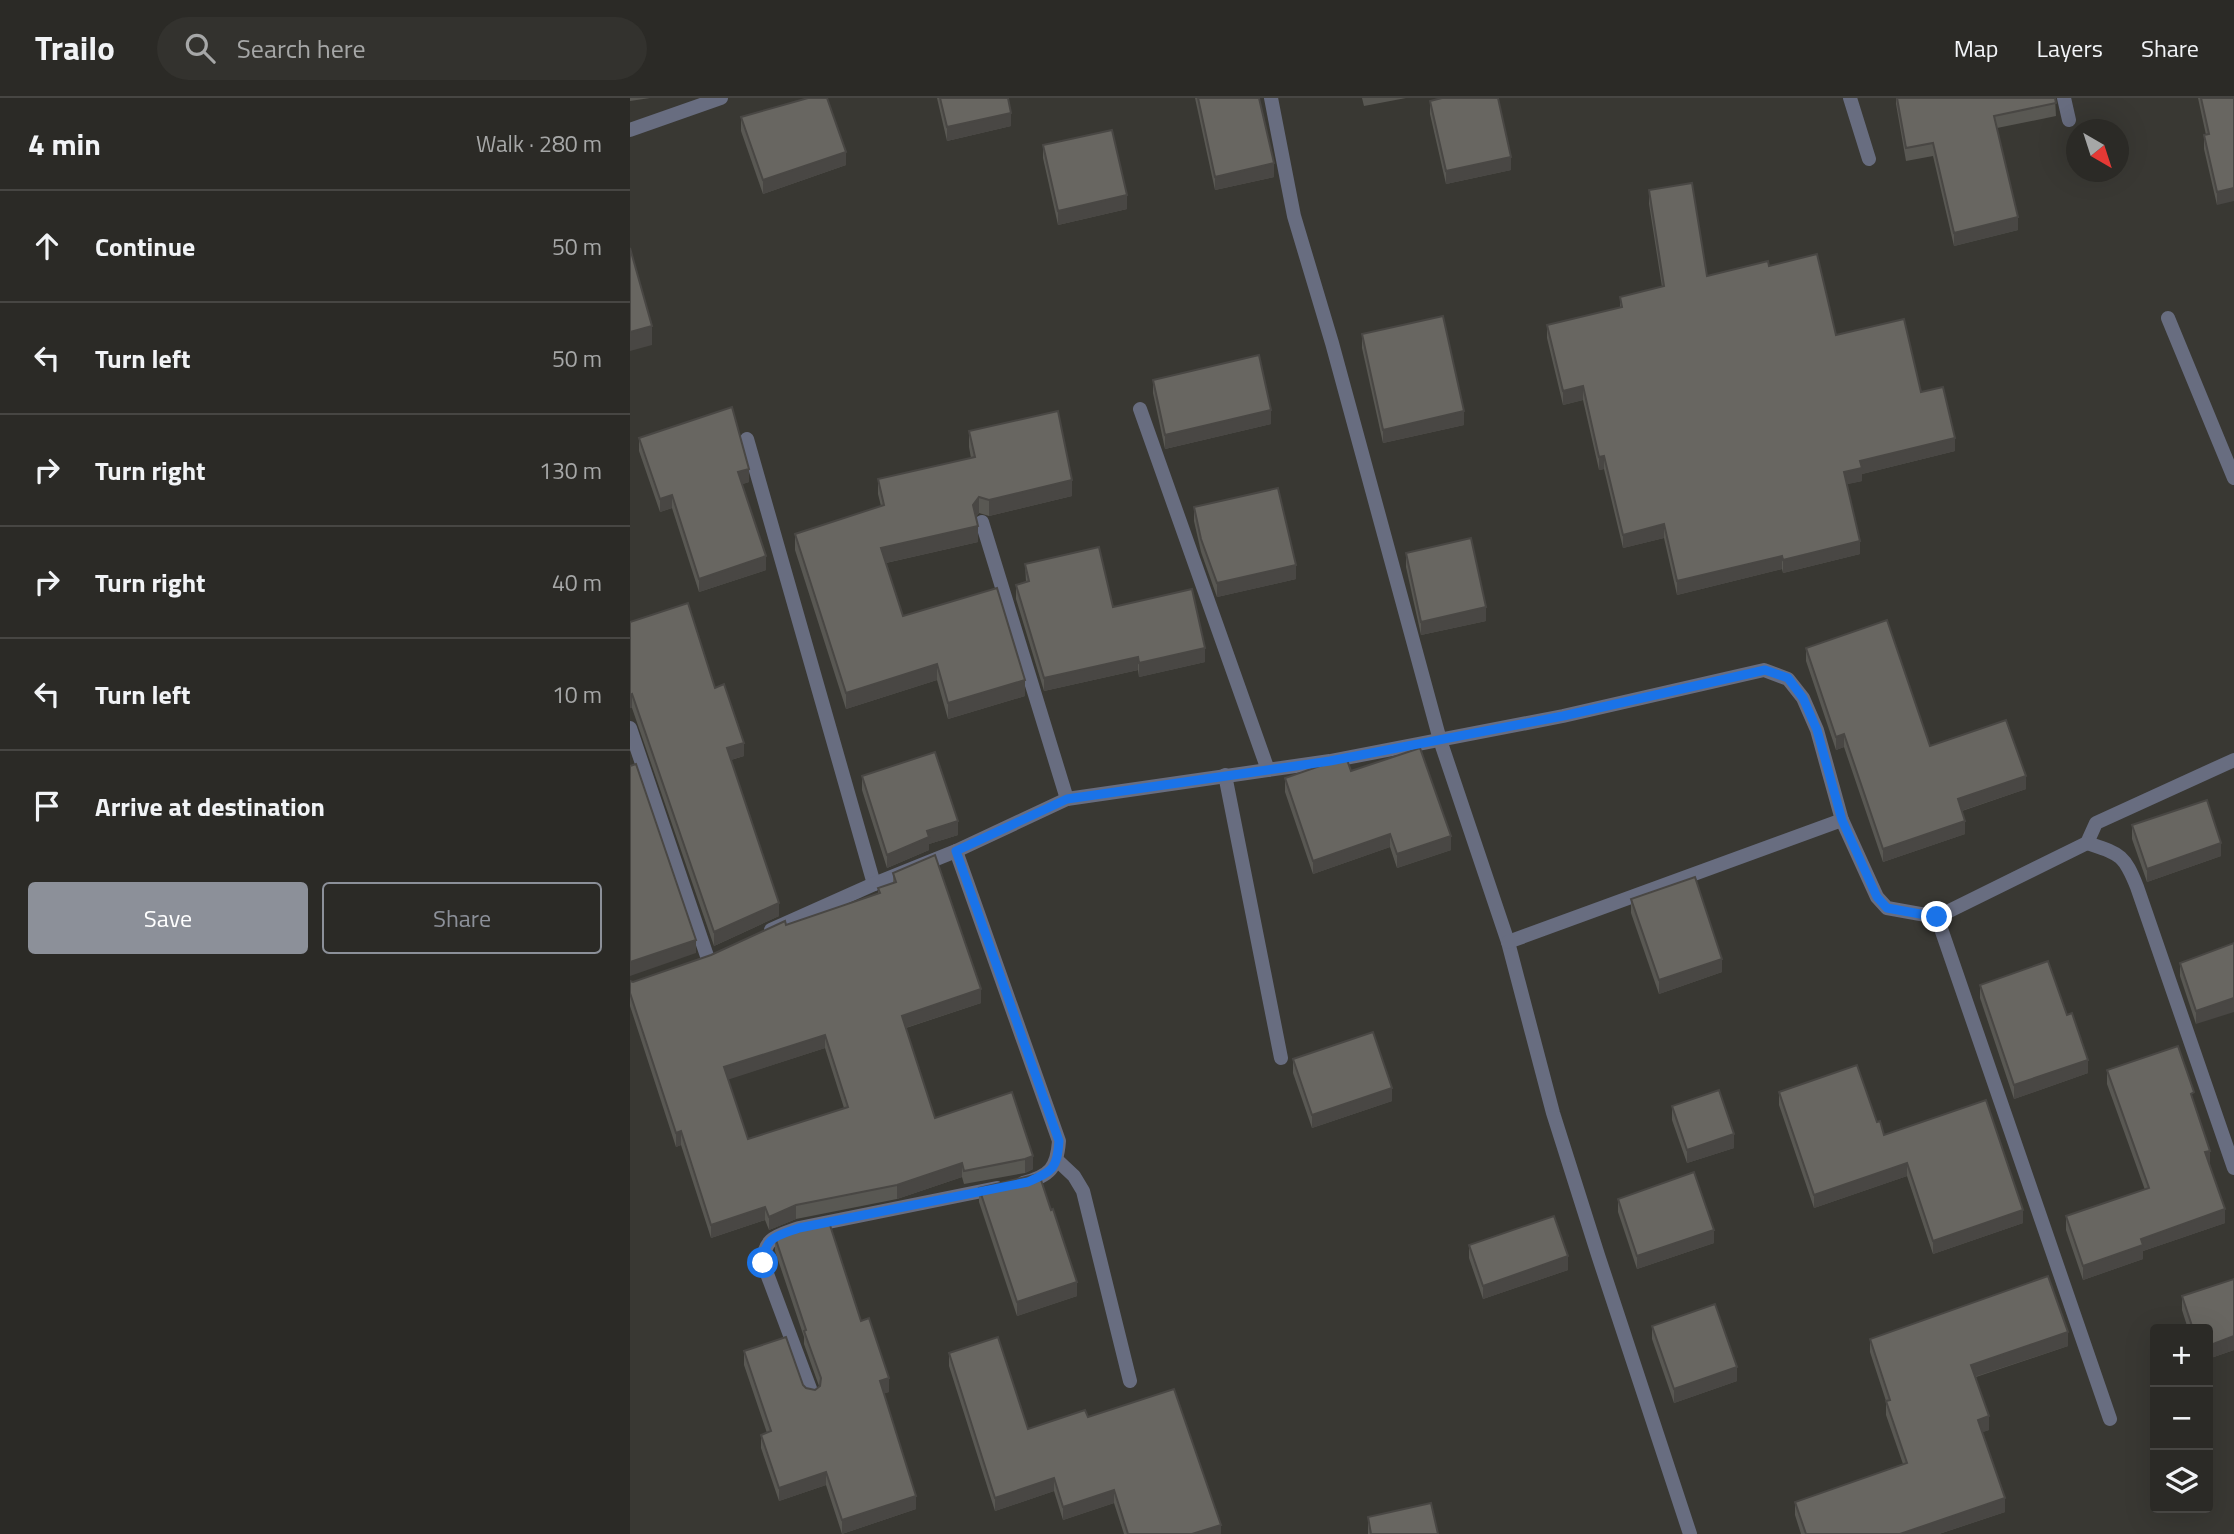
<!DOCTYPE html>
<meta charset="utf-8">
<style>
body{margin:0;font-family:"Titillium Web",sans-serif;background:#33322e;color:#f1f3f6}
.controls{position:absolute;right:21px;bottom:21px;display:grid;overflow:hidden;border-radius:7px;box-shadow:0 7px 28px #0002}
.controls button{width:63px;height:63px;display:grid;place-items:center;padding:0;border:0;border-bottom:2px solid #474643;background:#2b2a26;color:#f1f3f6;font:35px sans-serif}
.compass{position:absolute;left:1436px;top:21px;width:63px;height:63px;border-radius:50%;background:#2b2a26;box-shadow:0 7px 28px #0002;rotate:141deg}
.stop{position:absolute;width:21px;height:21px;margin:-16px;border:5px solid #1a73e8;border-radius:50%;background:#fff}
.stop.end{background:#1a73e8;border-color:#fff;box-shadow:0 2px 7px #0008}
.list{margin:0;padding:0;list-style:none}
h2{display:flex;justify-content:space-between;align-items:center;height:91px;margin:0;padding:0 28px;font-size:30px}
h2 small{font-size:23px;font-weight:400;color:#a6a7a7}
.list li{display:grid;grid-template-columns:46px 1fr auto;gap:21px;align-items:center;box-sizing:border-box;height:112px;padding:0 28px;border-top:2px solid #474643}
.list b{display:block;font-size:26px;white-space:nowrap}
.list em{font-size:23px;font-style:normal;color:#a6a7a7}
.actions{display:flex;gap:14px;padding:21px 28px}
.actions a{flex:1;padding:16px 0;border:2px solid #8c9099;border-radius:7px;text-align:center;font-size:24px;color:#8c9099}
.actions .main{background:#8c9099;color:#fff}
.icon{flex:none;width:38px;height:38px;fill:none;stroke:currentColor;stroke-width:2;stroke-linecap:round;stroke-linejoin:round}
.map{position:relative;flex:none;width:1604px;height:1436px;overflow:hidden}
header{display:flex;align-items:center;gap:42px;box-sizing:border-box;height:98px;padding:0 35px;background:#2b2a26;border-bottom:2px solid #474643}
header strong{font-size:33px}
nav{display:flex;gap:38px;margin-inline-start:auto;font-size:24px}
.search{width:490px;height:63px;background:#33322e;display:flex;align-items:center;gap:18px;box-sizing:border-box;padding:0 24px;border-radius:38px;color:#a6a7a7;font-size:26px}
main{display:flex}
aside{flex:1;background:#2b2a26}
.map>svg:first-child{display:block}
</style>
<header>
<strong>Trailo</strong>
<div class="search"><svg class="icon" aria-label="search" viewBox="0 0 24 24"><circle cx="10" cy="10" r="6"/><path d="M15 15l6 6"/></svg>Search here</div>
<nav><a>Map</a><a>Layers</a><a>Share</a></nav>
</header>
<main>
<aside>
<h2>4 min<small>Walk · 280 m</small></h2>
<ul class="list">
<li><svg class="icon" aria-label="ahead" viewBox="0 0 24 24"><path d="M12 20V5M6 11l6-6 6 6"/></svg><div><b>Continue</b></div><em>50 m</em></li>
<li><svg class="icon" aria-label="left" viewBox="0 0 24 24"><path d="M17 20v-9H6M10 6l-5 5 5 5"/></svg><div><b>Turn left</b></div><em>50 m</em></li>
<li><svg class="icon" aria-label="right" viewBox="0 0 24 24"><path d="M7 20v-9h11M14 6l5 5-5 5"/></svg><div><b>Turn right</b></div><em>130 m</em></li>
<li><svg class="icon" aria-label="right" viewBox="0 0 24 24"><path d="M7 20v-9h11M14 6l5 5-5 5"/></svg><div><b>Turn right</b></div><em>40 m</em></li>
<li><svg class="icon" aria-label="left" viewBox="0 0 24 24"><path d="M17 20v-9H6M10 6l-5 5 5 5"/></svg><div><b>Turn left</b></div><em>10 m</em></li>
<li><svg class="icon" aria-label="arrive" viewBox="0 0 24 24"><path d="M6 21V4h12l-3 4 3 4H6"/></svg><div><b>Arrive at destination</b></div></li>
</ul>
<div class="actions"><a class="main">Save</a><a>Share</a></div>
</aside>
<div class="map">
<svg width="1604" height="1436" viewBox="0 0 1604 1436">
<rect width="100%" height="100%" fill="#393833"/>
<g fill="none" stroke-linecap="round" stroke-linejoin="round">
<g stroke="#686d80" stroke-width="14">
<polyline points="641,0 664,118 702,245 810,642 878,844 923,1015 968,1157 1060,1436"/>
<polyline points="1220,0 1239,61"/>
<polyline points="1434,0 1439,22"/>
<polyline points="0,32 91,0"/>
<polyline points="1538,220 1604,380"/>
<polyline points="510,311 638,672"/>
<polyline points="117,341 244,786"/>
<polyline points="352,424 437,701"/>
<polyline points="0,630 78,861"/>
<polyline points="595,677 651,960"/>
<polyline points="1457,745 1466,725 1604,662"/>
<path d="M326,753l103,290c-2,27 -9,35 -36,42"/>
<polyline points="1307,819 1480,1321"/>
<path d="M141,832l103,-46 82,-33 111,-52 263,-38 233,-45 201,-46 24,9 15,19 14,32 25,90 35,77 10,11 50,9 150,-74c33,11 37,11 50,44l97,281"/>
<polyline points="878,844 1212,722"/>
<polyline points="428,1063 444,1078 453,1093 500,1283"/>
<path d="M182,1296l-49,-131c1,-26 14,-27 36,-35l198,-40"/>
</g>
</g>
<g fill="#595853" fill-rule="evenodd">
<polygon points="0,0 20,0 0,3"/>
<polygon points="307,0 378,0 381,28 317,43"/>
<polygon points="565,0 629,0 644,79 585,92"/>
<polygon points="732,0 776,0 734,8"/>
<polygon points="1266,0 1425,0 1426,18 1367,30 1388,132 1324,148 1303,58 1276,63 1266,6"/>
<polygon points="1568,0 1604,0 1587,107 1574,51 1574,37 1576,37"/>
<polygon points="800,3 881,72 816,86 800,16"/>
<polygon points="111,19 216,67 133,96 111,33"/>
<polygon points="413,47 497,111 428,127 413,60"/>
<polygon points="1019,92 1077,178 1139,168 1206,237 1291,294 1325,353 1232,376 1232,383 1217,386 1230,456 1153,475 1152,471 1047,497 1034,440 993,450 974,371 969,372 953,302 933,307 917,240 917,227 990,210 990,199 1032,189 1019,106"/>
<polygon points="732,236 834,327 753,345 732,250"/>
<polygon points="523,282 641,326 535,351 523,295"/>
<polygon points="339,333 442,398 359,418 349,415 346,419 348,444 256,465 273,518 395,598 318,621 307,582 216,611 165,452 165,436 251,408 248,396 248,381 341,360 339,349"/>
<polygon points="9,340 119,384 112,386 136,472 69,494 42,410 30,414 9,353"/>
<polygon points="564,409 666,481 587,499 571,454 564,423"/>
<polygon points="776,455 856,523 791,537 776,469"/>
<polygon points="395,466 483,509 575,564 509,579 508,572 414,593 386,501 386,487 396,484"/>
<polygon points="0,524 85,590 114,658 101,662 149,818 84,848 2,610"/>
<polygon points="1176,550 1300,648 1396,691 1332,713 1335,736 1253,764 1214,649 1206,652 1176,563"/>
<polygon points="721,673 821,752 767,770 760,749 683,776 655,694 655,680"/>
<polygon points="232,678 328,737 299,746 299,752 257,770 232,692"/>
<polygon points="1502,727 1591,758 1517,784 1502,741"/>
<path d="M263,775l88,130 -75,25 29,90 77,-26 21,77 -8,4 -61,11 -2,-7 -65,22 -101,20 -27,11 -4,-10 -54,18 -30,-93 -5,2 -46,-141v-25l3,1 78,-27 75,-30 92,-31v-6l15,-5zM195,950l19,60 -96,31 -20,-60z"/>
<polygon points="1001,801 1092,874 1029,896 1001,815"/>
<polygon points="1604,845 1566,926 1550,878 1550,865"/>
<polygon points="1350,887 1437,917 1458,975 1384,1001 1350,900"/>
<polygon points="663,961 762,1003 682,1030 663,975"/>
<polygon points="1477,972 1564,1005 1595,1125 1513,1153 1513,1161 1453,1182 1436,1132 1436,1118 1515,1092 1477,986"/>
<polygon points="1149,994 1247,1024 1254,1037 1393,1125 1303,1156 1277,1078 1184,1110 1149,1007"/>
<polygon points="1042,1008 1104,1050 1057,1065 1042,1022"/>
<polygon points="349,1090 421,1112 447,1198 387,1218 349,1104"/>
<polygon points="988,1101 1084,1145 1007,1171 988,1114"/>
<polygon points="145,1139 231,1223 259,1294 254,1295 286,1411 212,1436 196,1387 149,1403 131,1350 131,1337 137,1335 114,1267 114,1253 176,1290 185,1292 189,1288 174,1246 174,1239 145,1153"/>
<polygon points="839,1147 938,1172 853,1201 839,1160"/>
<polygon points="1604,1181 1604,1252 1578,1261 1578,1231 1558,1231 1552,1212 1552,1198"/>
<polygon points="1022,1228 1107,1283 1044,1305 1022,1241"/>
<polygon points="1240,1241 1438,1248 1346,1279 1359,1332 1352,1334 1375,1414 1309,1436 1171,1436 1165,1417 1165,1404 1273,1366 1256,1317 1256,1303 1240,1254"/>
<polygon points="319,1255 398,1331 458,1319 591,1436 494,1436 484,1405 433,1422 424,1393 365,1413 319,1268"/>
<polygon points="738,1419 808,1436 738,1436"/>
</g>
<g fill="#494744">
<polygon points="381,15 381,28 317,43 317,29"/>
<polygon points="216,54 216,67 133,96 133,82"/>
<polygon points="881,59 881,72 816,86 816,73"/>
<polygon points="644,65 644,79 585,92 585,79"/>
<polygon points="1604,90 1604,103 1587,107 1587,94"/>
<polygon points="497,97 497,111 428,127 428,113"/>
<polygon points="1388,119 1388,132 1324,148 1324,135"/>
<polygon points="22,228 22,247 0,253 0,234"/>
<polygon points="953,288 953,302 933,307 933,293"/>
<polygon points="641,312 641,326 535,351 535,337"/>
<polygon points="834,313 834,327 753,345 753,332"/>
<polygon points="1325,340 1325,353 1232,376 1232,383 1214,387 1214,374 1230,363"/>
<polygon points="974,358 974,371 969,372 969,359"/>
<polygon points="119,371 119,384 108,388 108,374"/>
<polygon points="442,382 442,398 359,418 359,402"/>
<polygon points="42,397 42,410 30,414 30,401"/>
<polygon points="349,399 349,415 343,423 343,407"/>
<polygon points="1034,426 1034,440 993,450 993,437"/>
<polygon points="348,428 348,444 251,466 251,450"/>
<polygon points="1230,443 1230,456 1153,475 1153,462"/>
<polygon points="136,458 136,472 69,494 69,481"/>
<polygon points="1152,458 1152,471 1047,497 1047,483"/>
<polygon points="666,467 666,481 587,499 587,485"/>
<polygon points="856,509 856,523 791,537 791,524"/>
<polygon points="575,550 575,564 509,579 509,565"/>
<polygon points="508,559 508,572 414,593 414,580"/>
<polygon points="307,566 307,582 216,611 216,595"/>
<polygon points="395,582 395,598 318,621 318,605"/>
<polygon points="2,596 2,610 0,610 0,597"/>
<polygon points="1214,636 1214,649 1206,652 1206,639"/>
<polygon points="114,645 114,658 97,663 97,650"/>
<polygon points="1396,678 1396,691 1328,714 1328,701"/>
<polygon points="328,723 328,737 299,746 299,752 257,770 257,757 297,733"/>
<polygon points="1335,723 1335,736 1253,764 1253,751"/>
<polygon points="760,736 760,749 683,776 683,763"/>
<polygon points="821,738 821,752 767,770 767,756"/>
<polygon points="1591,745 1591,758 1517,784 1517,771"/>
<polygon points="149,805 149,818 84,848 84,834"/>
<polygon points="66,842 66,855 0,878 0,864"/>
<polygon points="1092,861 1092,874 1029,896 1029,882"/>
<polygon points="351,891 351,905 272,931 272,918"/>
<polygon points="1604,900 1604,914 1566,926 1566,913"/>
<polygon points="195,937 195,950 94,983 94,969"/>
<polygon points="1458,962 1458,975 1384,1001 1384,987"/>
<polygon points="762,990 762,1003 682,1030 682,1017"/>
<polygon points="51,1033 51,1047 46,1049 46,1035"/>
<polygon points="1104,1036 1104,1050 1057,1065 1057,1052"/>
<polygon points="1580,1053 1580,1066 1575,1068 1575,1054"/>
<polygon points="403,1058 403,1071 395,1075 395,1061"/>
<polygon points="332,1065 332,1079 267,1101 267,1087"/>
<polygon points="1277,1065 1277,1078 1184,1110 1184,1097"/>
<polygon points="166,1107 166,1121 139,1132 139,1119"/>
<polygon points="135,1109 135,1122 81,1140 81,1127"/>
<polygon points="1595,1111 1595,1125 1513,1153 1513,1161 1453,1182 1453,1168 1511,1141"/>
<polygon points="1393,1112 1393,1125 1303,1156 1303,1143"/>
<polygon points="1084,1132 1084,1145 1007,1171 1007,1158"/>
<polygon points="938,1158 938,1172 853,1201 853,1188"/>
<polygon points="447,1184 447,1198 387,1218 387,1204"/>
<polygon points="1438,1234 1438,1248 1341,1280 1341,1267"/>
<polygon points="1604,1238 1604,1252 1578,1261 1578,1248"/>
<polygon points="1107,1269 1107,1283 1044,1305 1044,1291"/>
<polygon points="259,1280 259,1294 250,1297 250,1283"/>
<polygon points="1359,1318 1359,1332 1348,1336 1348,1322"/>
<polygon points="196,1374 196,1387 149,1403 149,1390"/>
<polygon points="424,1380 424,1393 365,1413 365,1400"/>
<polygon points="484,1392 484,1405 433,1422 433,1409"/>
<polygon points="286,1398 286,1411 212,1436 212,1422"/>
<polygon points="1375,1400 1375,1414 1309,1436 1270,1436"/>
<polygon points="591,1427 591,1436 562,1436"/>
</g>
<g fill="#686661" stroke="#494744" stroke-width="2" fill-rule="evenodd">
<polygon points="178,0 197,0 216,54 133,82 111,19"/>
<polygon points="310,0 378,0 381,15 317,29"/>
<polygon points="568,0 629,0 644,65 585,79"/>
<polygon points="812,0 868,0 881,59 816,73 800,3"/>
<polygon points="1267,0 1425,0 1426,5 1364,18 1388,119 1324,135 1303,45 1276,50"/>
<polygon points="1571,0 1604,0 1604,90 1587,94 1574,37 1579,36"/>
<polygon points="482,32 497,97 428,113 413,47"/>
<polygon points="1062,85 1077,178 1138,163 1139,168 1187,156 1206,237 1274,221 1291,294 1313,289 1325,340 1230,363 1232,370 1214,374 1230,443 1153,462 1152,458 1047,483 1034,426 993,437 974,358 969,359 953,288 933,293 917,227 992,209 990,199 1034,188 1019,92"/>
<polygon points="0,150 22,228 0,234"/>
<polygon points="813,218 834,313 753,332 732,236"/>
<polygon points="629,257 641,312 535,337 523,282"/>
<polygon points="102,309 119,371 108,374 136,458 69,481 42,397 30,401 9,340"/>
<polygon points="428,313 442,382 359,402 349,399 343,407 348,428 251,450 273,518 367,490 395,582 318,605 307,566 216,595 165,436 254,407 248,381 345,359 339,333"/>
<polygon points="648,390 666,467 587,485 571,441 564,409"/>
<polygon points="841,440 856,509 791,524 776,455"/>
<polygon points="469,449 483,509 562,491 575,550 509,565 508,559 414,580 386,487 399,483 395,466"/>
<polygon points="58,505 85,590 94,586 114,645 97,650 149,805 84,834 2,596 0,597 0,524"/>
<polygon points="1257,522 1300,648 1376,622 1396,678 1328,701 1335,723 1253,751 1214,636 1206,639 1176,550"/>
<polygon points="790,650 821,738 767,756 760,736 683,763 655,680 716,659 721,673"/>
<polygon points="305,654 328,723 297,733 299,739 257,757 232,678"/>
<polygon points="6,666 66,842 0,864 0,668"/>
<polygon points="1577,702 1591,745 1517,771 1502,727"/>
<path d="M305,757l46,134 -79,27 33,102 77,-26 21,64 -8,3 -61,12 -2,-8 -65,22 -101,20 -27,12 -4,-10 -54,18 -30,-94 -5,2 -46,-140v-12l3,1 78,-27 74,-34 1,4 94,-32 -2,-5 18,-6 -3,-9zM195,937l23,72 -100,32 -24,-72z"/>
<polygon points="1065,779 1092,861 1029,882 1001,801"/>
<polygon points="1604,845 1604,900 1566,913 1550,865"/>
<polygon points="1418,863 1437,917 1442,915 1458,962 1384,987 1350,887"/>
<polygon points="743,934 762,990 682,1017 663,961"/>
<polygon points="1548,948 1564,994 1561,996 1580,1053 1575,1054 1595,1111 1511,1141 1513,1147 1453,1168 1436,1118 1519,1090 1477,972"/>
<polygon points="1227,967 1247,1024 1250,1023 1254,1037 1356,1002 1393,1112 1303,1143 1277,1065 1184,1097 1149,994"/>
<polygon points="1089,992 1104,1036 1057,1052 1042,1008"/>
<polygon points="1064,1074 1084,1132 1007,1158 988,1101"/>
<polygon points="409,1076 421,1112 423,1111 447,1184 387,1204 349,1090"/>
<polygon points="924,1118 938,1158 853,1188 839,1147"/>
<polygon points="198,1121 231,1223 239,1220 259,1280 250,1283 286,1398 212,1422 196,1374 149,1390 131,1337 141,1333 114,1253 156,1239 173,1287 176,1290 185,1292 190,1288 191,1280 174,1233 176,1232 145,1139 158,1131"/>
<polygon points="1418,1178 1438,1234 1341,1267 1359,1318 1348,1322 1375,1400 1270,1436 1176,1436 1165,1404 1277,1365 1256,1303 1260,1302 1240,1241"/>
<polygon points="1604,1181 1604,1238 1578,1248 1578,1231 1563,1231 1552,1198"/>
<polygon points="1085,1206 1107,1269 1044,1291 1022,1228"/>
<polygon points="368,1239 398,1331 455,1312 458,1319 544,1291 591,1427 562,1436 498,1436 484,1392 433,1409 424,1380 365,1400 319,1255"/>
<polygon points="801,1405 808,1436 741,1436 738,1419"/>
</g>
<g fill="none" stroke-linecap="round" stroke-linejoin="round">
<path stroke="#1a73e8" stroke-width="9" d="M133,1165c1,-26 14,-27 36,-35l229,-46c25,-11 29,-13 31,-41l-103,-290 111,-52 263,-38 233,-45 202,-46 23,8 15,20 14,32 25,90 35,77 10,11 50,9"/>
</g>
</svg>
<div class="controls">
<button>+</button>
<button>−</button>
<button><svg class="icon" aria-label="layers" viewBox="0 0 24 24"><path d="M12 4l9 5-9 5-9-5zM3 14l9 5 9-5"/></svg></button>
</div>
<svg class="compass" viewBox="-18 -18 36 36"><path d="M0-13l5 13h-10z" fill="#e53935"/><path d="M0 13l5-13h-10z" fill="#a6a7a7"/></svg>
<div class="stop" style="left:133px;top:1165px"></div>
<div class="stop end" style="left:1307px;top:819px"></div>
</div>
</main>
